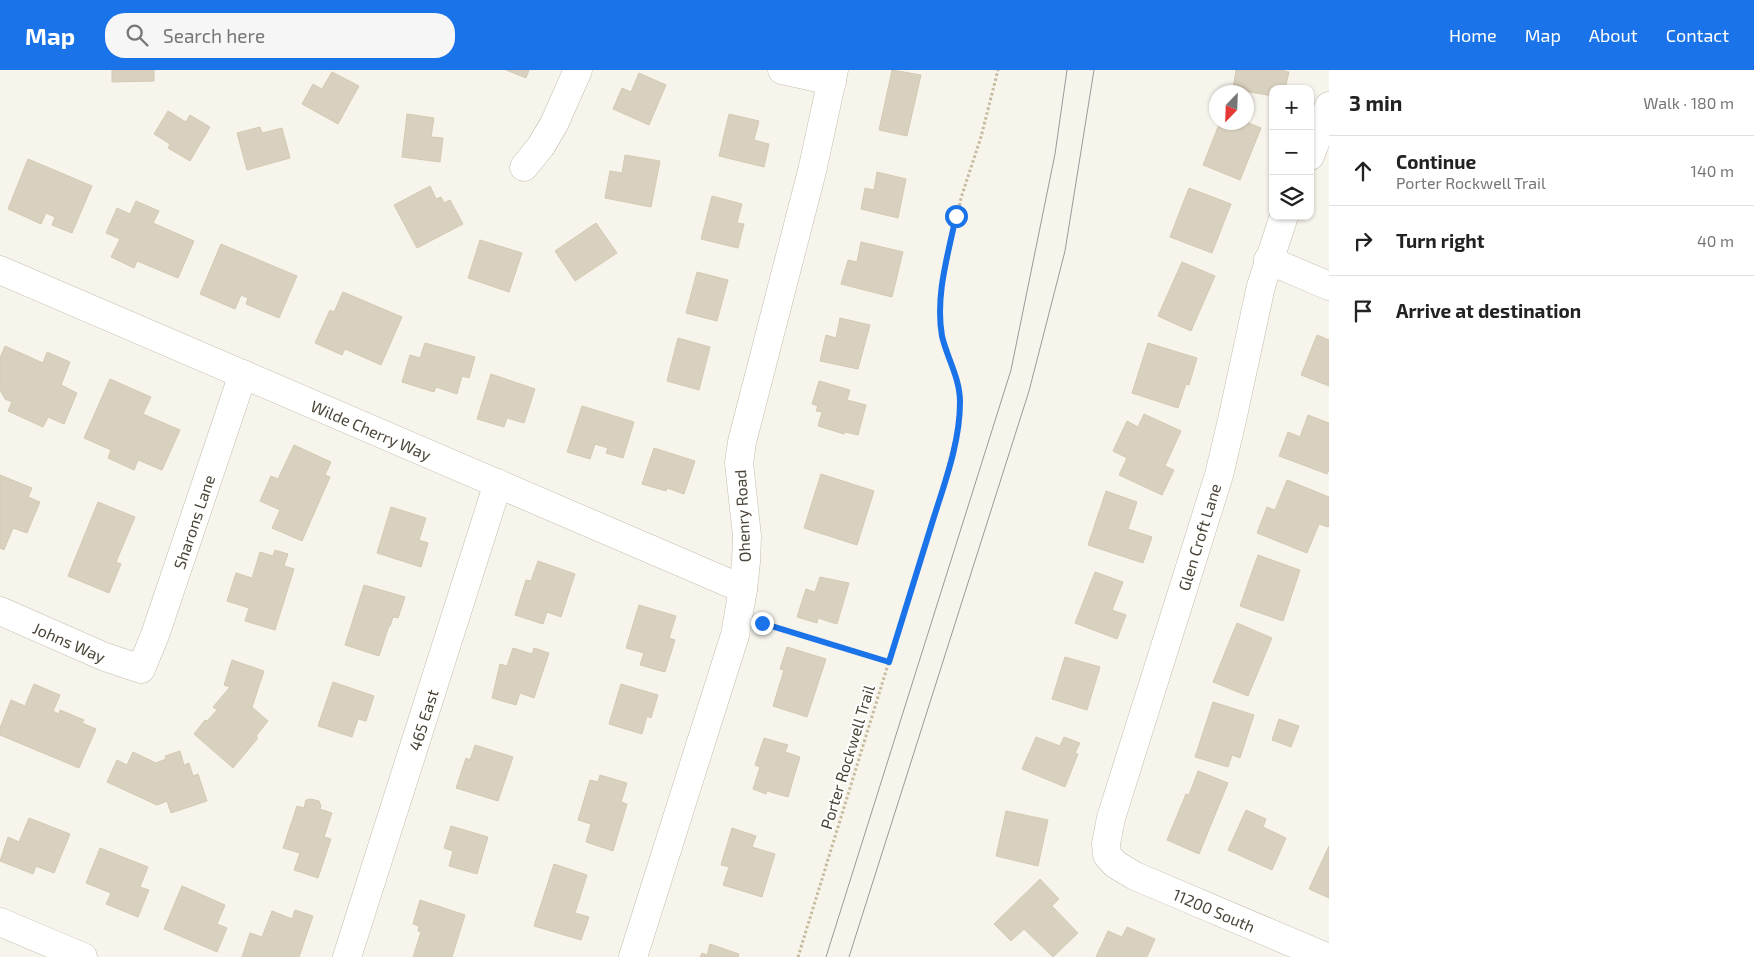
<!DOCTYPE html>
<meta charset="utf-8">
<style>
body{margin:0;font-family:"Exo 2",sans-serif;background:#f6f6f6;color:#222}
.controls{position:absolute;right:15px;top:15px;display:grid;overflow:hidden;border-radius:10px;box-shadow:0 1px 4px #0004}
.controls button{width:45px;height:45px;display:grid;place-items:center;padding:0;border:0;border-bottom:1px solid #e0e0e0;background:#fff;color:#222;font:25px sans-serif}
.compass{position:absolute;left:1209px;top:15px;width:45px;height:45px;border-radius:50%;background:#fff;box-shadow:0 1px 4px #0004;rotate:203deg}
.stop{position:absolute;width:15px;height:15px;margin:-11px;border:4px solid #1a73e8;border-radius:50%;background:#fff}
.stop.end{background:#1a73e8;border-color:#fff;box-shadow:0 1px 5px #0008}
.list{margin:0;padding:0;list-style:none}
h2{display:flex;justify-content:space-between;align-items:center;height:65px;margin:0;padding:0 20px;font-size:21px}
h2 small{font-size:16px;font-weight:400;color:#767676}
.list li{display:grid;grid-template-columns:32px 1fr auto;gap:15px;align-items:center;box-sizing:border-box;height:70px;padding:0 20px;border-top:1px solid #e0e0e0}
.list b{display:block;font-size:19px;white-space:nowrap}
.list p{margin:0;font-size:16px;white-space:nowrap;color:#767676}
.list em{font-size:16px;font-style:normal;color:#767676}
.icon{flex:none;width:28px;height:28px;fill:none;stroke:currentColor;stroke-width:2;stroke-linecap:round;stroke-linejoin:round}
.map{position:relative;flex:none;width:1329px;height:887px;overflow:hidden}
header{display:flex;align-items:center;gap:30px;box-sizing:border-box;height:70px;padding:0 25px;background:#1a73e8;color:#fff}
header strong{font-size:24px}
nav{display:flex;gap:28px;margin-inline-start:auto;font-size:18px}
.search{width:350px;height:45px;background:#f6f6f6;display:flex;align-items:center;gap:12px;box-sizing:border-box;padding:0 18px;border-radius:20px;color:#767676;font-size:19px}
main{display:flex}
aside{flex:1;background:#fff}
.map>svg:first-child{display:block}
</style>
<header>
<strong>Map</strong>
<div class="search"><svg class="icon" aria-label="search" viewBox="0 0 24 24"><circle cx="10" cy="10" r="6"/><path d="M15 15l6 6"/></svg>Search here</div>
<nav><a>Home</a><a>Map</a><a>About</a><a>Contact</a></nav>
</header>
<main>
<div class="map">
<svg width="1329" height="887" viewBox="0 0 1329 887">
<rect width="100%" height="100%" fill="#f6f4eb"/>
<g fill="#d9d1bf" stroke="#d5c9b2">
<polygon points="112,0 154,0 154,11 112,12"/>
<polygon points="506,0 529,0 526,8"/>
<polygon points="892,0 921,5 907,66 879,60"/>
<polygon points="1236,0 1280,0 1289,2 1285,19 1273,19 1273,26 1233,19"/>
<polygon points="332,2 359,16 338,54 302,34 313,14 322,19"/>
<polygon points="639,3 666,15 649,55 613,39 622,18 631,22"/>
<polygon points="168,41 186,52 190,45 210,57 190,91 168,78 170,74 154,64"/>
<polygon points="407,44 434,48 431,67 443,68 440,92 402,87"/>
<polygon points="729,44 759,51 754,70 769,74 764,97 719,86"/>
<polygon points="1220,52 1246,52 1261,58 1240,110 1203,95"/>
<polygon points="260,57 262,63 282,58 290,88 247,100 237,63"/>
<polygon points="625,85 660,91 651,137 605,128 610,101 622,103"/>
<polygon points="28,89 92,116 72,163 52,155 55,147 46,143 41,154 8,139"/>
<polygon points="877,102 906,109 898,148 861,139 865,118 874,120"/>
<polygon points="430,116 436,129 441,127 444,133 450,130 463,154 417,178 394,135"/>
<polygon points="1189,118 1231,134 1212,183 1170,167"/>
<polygon points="712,126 742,134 737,153 744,154 738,178 701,169"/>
<polygon points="136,131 159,141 153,153 194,171 178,208 137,191 134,198 111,187 120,169 106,163 117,138 130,144"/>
<polygon points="596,153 617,183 575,211 555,181"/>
<polygon points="480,170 522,183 509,222 468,208"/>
<polygon points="861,172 903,182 892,227 841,214 848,190 857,192"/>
<polygon points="221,174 297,206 279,248 246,234 248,228 241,225 235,239 200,224"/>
<polygon points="1182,192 1215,206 1191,261 1158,246"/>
<polygon points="697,202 728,210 717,251 686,243"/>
<polygon points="343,222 402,247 381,295 345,279 342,285 315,273 330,240 334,242"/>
<polygon points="840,248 870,255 858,299 820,291 826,265 836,268"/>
<polygon points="1317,265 1329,270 1329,316 1301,305"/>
<polygon points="678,268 710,277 699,320 667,311"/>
<polygon points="425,273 475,287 469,308 462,306 457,324 436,317 434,322 402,312 410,285 420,288"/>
<polygon points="1148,273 1197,288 1189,315 1186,314 1178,338 1132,323"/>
<polygon points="5,276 43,293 47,282 70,292 61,315 77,323 64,354 48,347 43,357 8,341 12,332 5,329 0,320 0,288"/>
<polygon points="491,304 535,319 524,353 507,348 504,357 477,349"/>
<polygon points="110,309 151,327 143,344 180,360 162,400 138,390 134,400 108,388 111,380 84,368"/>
<polygon points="819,311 850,320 847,330 866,335 858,365 845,362 844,364 818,356 822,342 816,341 818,336 812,334"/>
<polygon points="582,336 634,352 623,388 606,383 608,378 595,374 590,389 567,382"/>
<polygon points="1144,344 1181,361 1165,396 1174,400 1162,425 1119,405 1127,388 1113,381 1127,351 1138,357"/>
<polygon points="1308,345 1329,353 1329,400 1327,404 1279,386 1288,362 1300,367"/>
<polygon points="294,375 331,392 325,405 330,407 302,471 272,458 280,440 260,431 271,406 278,409"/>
<polygon points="654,378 695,391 684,424 667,418 666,421 642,414"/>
<polygon points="821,404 874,421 857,475 804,458"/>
<polygon points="0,405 32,418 28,427 40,432 27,463 13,458 4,480 0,478"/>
<polygon points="1287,410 1329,427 1329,456 1328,457 1319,454 1307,483 1257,463 1267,437 1275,440"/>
<polygon points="1106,421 1137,432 1128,459 1152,467 1143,493 1088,475"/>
<polygon points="98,432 135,447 116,492 121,494 109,523 68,506"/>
<polygon points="391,437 426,448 419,470 428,473 421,497 377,483"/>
<polygon points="275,480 288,484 284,496 294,499 275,560 245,551 249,538 227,531 236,503 252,508 260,482 273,486"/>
<polygon points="1258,485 1300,500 1283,551 1240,536"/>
<polygon points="538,491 575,504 561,547 547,542 543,554 515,545 526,510 531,511"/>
<polygon points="1095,502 1123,512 1112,540 1126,545 1117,569 1075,553"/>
<polygon points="820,507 849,513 837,554 818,548 817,553 797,547 806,519 815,522"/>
<polygon points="364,515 405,527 398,548 393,547 390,556 389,556 379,586 345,575"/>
<polygon points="639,535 676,546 669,568 675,570 665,602 640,595 644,583 626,578"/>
<polygon points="1237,553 1272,568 1248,626 1213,612"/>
<polygon points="787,577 826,589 807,647 773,636 784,600 780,599"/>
<polygon points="513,578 532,584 534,578 549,583 534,628 520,623 516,635 492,628 500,594 507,596"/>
<polygon points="1065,587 1100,597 1087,640 1052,629"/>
<polygon points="232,590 264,601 252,637 268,651 256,666 258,668 233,698 194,664 205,650 207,651 217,640 213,637 230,617 224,615"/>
<polygon points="333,612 374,626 366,651 358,649 352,667 318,656"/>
<polygon points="34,614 60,625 53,641 59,644 60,640 84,650 82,653 96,659 79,698 0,665 0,658 11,630 25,636"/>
<polygon points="621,614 658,625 651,648 647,646 642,664 609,654"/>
<polygon points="1213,632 1254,645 1240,688 1232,685 1228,697 1195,687"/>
<polygon points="1279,649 1299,656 1291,677 1272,670"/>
<polygon points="1036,667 1060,676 1064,667 1080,673 1075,683 1078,684 1065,717 1022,699"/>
<polygon points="764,668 788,675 785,682 800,687 788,727 767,721 766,724 753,719 760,697 755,695"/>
<polygon points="475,675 513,687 498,731 456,718 466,688 470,690"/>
<polygon points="180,681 184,695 189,693 193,706 198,704 207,731 171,743 167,731 157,735 107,712 117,690 127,695 133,682 156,693 166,689 165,686"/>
<polygon points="1198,701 1228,713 1199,784 1167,770 1186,724 1189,725"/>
<polygon points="600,705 627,713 621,732 627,734 613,781 586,772 591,754 578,750 590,710 598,712"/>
<polygon points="311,729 319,731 321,736 320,739 332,743 324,767 331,769 318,808 294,800 300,783 283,778 297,736 304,738 306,730"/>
<polygon points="1246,740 1266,749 1263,757 1286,768 1272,800 1228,780"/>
<polygon points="1006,741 1048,750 1038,796 996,786"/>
<polygon points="29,748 70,764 54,803 36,796 33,804 0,791 8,767 19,772"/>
<polygon points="451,756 488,767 477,804 449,796 453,781 444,778"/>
<polygon points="732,758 756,766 752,777 775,784 762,827 723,815 729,797 721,795"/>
<polygon points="1329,776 1329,828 1309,819"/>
<polygon points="100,778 148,797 140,817 149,820 138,847 106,834 111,823 86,813"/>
<polygon points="554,794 587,805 575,843 589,847 581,870 534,856"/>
<polygon points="1040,809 1059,829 1052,836 1078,863 1053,887 1024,859 1011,871 994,854"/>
<polygon points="182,816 225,835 217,854 227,858 217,882 164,859"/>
<polygon points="420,830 465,845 452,887 413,887 421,862 418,861 419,856 413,854"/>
<polygon points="295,840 313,846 299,887 242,887 250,863 262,867 272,841 292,849"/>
<polygon points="1127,857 1155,869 1147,887 1096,887 1108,861 1122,867"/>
<polygon points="710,874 739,884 738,887 700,887 702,883 707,885"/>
</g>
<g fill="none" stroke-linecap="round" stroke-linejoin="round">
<g stroke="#c3bdac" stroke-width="29">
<g id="minor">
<polyline points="782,0 832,11"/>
<polyline points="1310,86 1329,36"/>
<polyline points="524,97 541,76 554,54 578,0"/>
<path id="s1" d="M1284,146l-23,70 -29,134 -13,55 -108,343 -5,26 1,11 8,9 20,12 191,81"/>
<polyline points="1268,190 1329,216"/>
<path id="s2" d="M0,200l743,319"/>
<path id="s3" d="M0,541l105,46 36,12 14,-34 88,-261"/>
<polyline points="0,852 83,887"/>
<path id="s4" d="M347,887l151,-474"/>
<polyline points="633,887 735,565 743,519 746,492 747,466 739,393 742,372 812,101 834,0"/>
</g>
</g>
<g stroke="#c6ba9c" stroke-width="3" stroke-dasharray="2.5 2.5" stroke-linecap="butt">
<polyline points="762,553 889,592"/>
<polyline points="798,887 942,419 957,362 960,331 954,299 942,267 940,248 940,227 961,128 981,67 998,0"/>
</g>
<use href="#minor" stroke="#fff" stroke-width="28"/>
<g stroke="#9a9a9a" stroke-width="1">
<polyline points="826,887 1011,300 1055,84 1067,0"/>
<polyline points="849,887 1029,321 1065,181 1094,0"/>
</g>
</g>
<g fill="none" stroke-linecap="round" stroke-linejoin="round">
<path stroke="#1a73e8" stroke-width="6" d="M762,553l127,39c15,-47 29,-95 44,-142 12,-38 27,-78 27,-118 0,-24 -13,-44 -18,-66 -7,-40 6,-81 14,-120"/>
</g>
<g text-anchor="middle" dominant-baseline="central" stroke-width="4" stroke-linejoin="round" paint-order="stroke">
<g font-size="16" fill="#4c4538" stroke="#fff">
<text stroke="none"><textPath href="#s2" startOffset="404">Wilde Cherry Way</textPath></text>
<text transform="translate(742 446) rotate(-93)">Ohenry Road</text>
<text stroke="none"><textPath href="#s3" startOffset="309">Sharons Lane</textPath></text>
<text transform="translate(1199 467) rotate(-73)">Glen Croft Lane</text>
<text stroke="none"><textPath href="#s3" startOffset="76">Johns Way</textPath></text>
<text stroke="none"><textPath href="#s4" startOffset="249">465 East</textPath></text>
<text transform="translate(847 687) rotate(-73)">Porter Rockwell Trail</text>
<text stroke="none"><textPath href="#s1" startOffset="786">11200 South</textPath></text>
</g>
</g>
</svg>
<div class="controls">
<button>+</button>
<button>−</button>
<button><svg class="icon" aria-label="layers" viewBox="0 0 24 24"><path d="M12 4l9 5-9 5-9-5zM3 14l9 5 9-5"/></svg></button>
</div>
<svg class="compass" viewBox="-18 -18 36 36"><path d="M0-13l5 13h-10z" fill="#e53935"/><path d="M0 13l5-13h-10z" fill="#767676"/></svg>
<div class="stop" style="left:956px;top:146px"></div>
<div class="stop end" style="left:762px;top:553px"></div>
</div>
<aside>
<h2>3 min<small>Walk · 180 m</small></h2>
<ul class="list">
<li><svg class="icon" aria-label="ahead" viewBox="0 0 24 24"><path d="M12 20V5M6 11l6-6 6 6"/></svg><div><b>Continue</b><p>Porter Rockwell Trail</p></div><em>140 m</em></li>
<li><svg class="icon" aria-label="right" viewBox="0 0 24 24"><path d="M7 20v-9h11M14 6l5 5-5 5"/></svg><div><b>Turn right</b></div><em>40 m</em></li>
<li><svg class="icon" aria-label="arrive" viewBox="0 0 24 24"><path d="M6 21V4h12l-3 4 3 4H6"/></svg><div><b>Arrive at destination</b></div></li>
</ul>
</aside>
</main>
